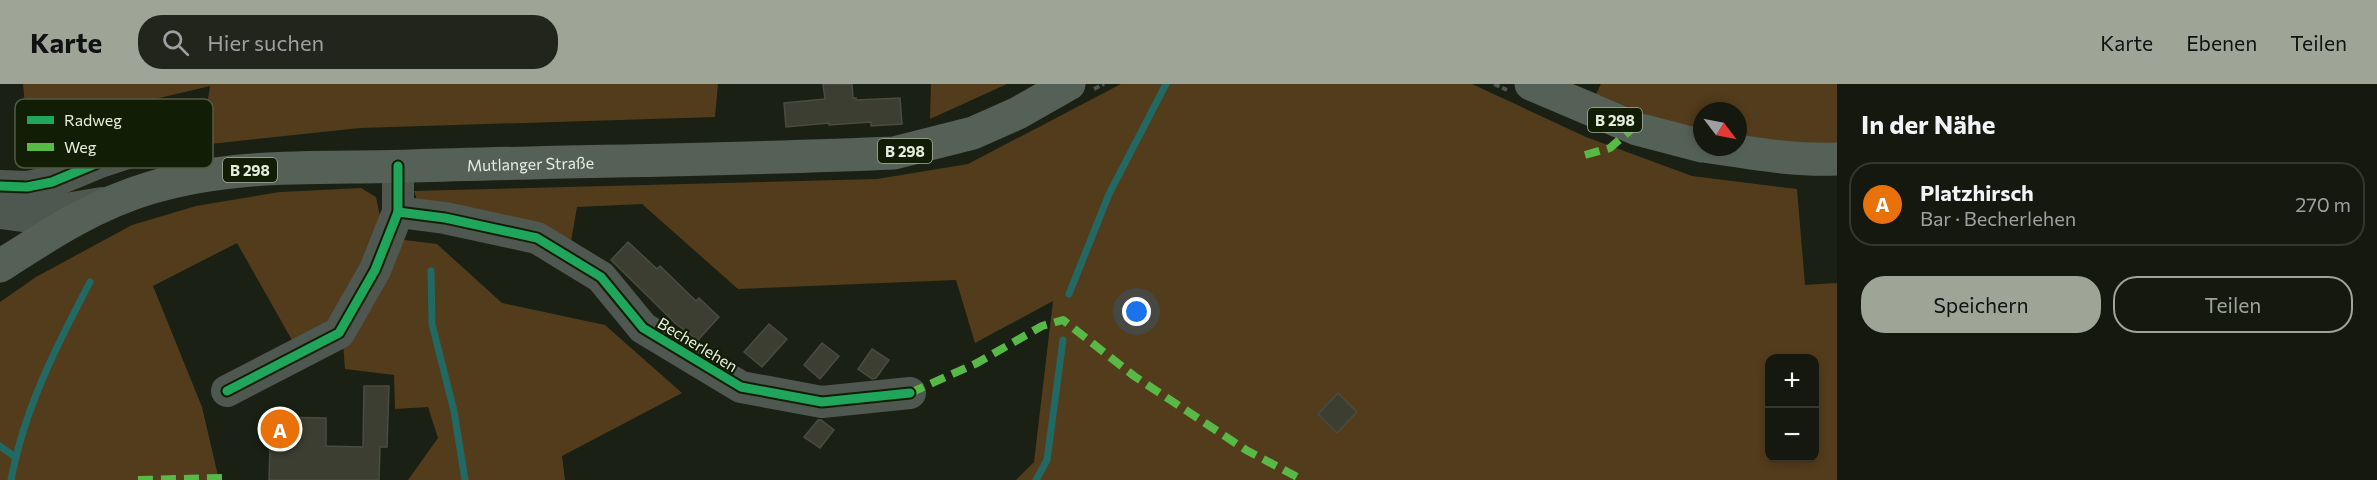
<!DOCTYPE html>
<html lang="de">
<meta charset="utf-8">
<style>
body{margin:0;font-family:Commissioner,sans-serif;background:#21251c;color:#f1f3f6}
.controls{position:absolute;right:18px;bottom:18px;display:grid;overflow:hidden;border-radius:12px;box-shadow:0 3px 9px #0003}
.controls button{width:54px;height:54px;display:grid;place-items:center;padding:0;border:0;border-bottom:2px solid #33372e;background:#14180e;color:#f1f3f6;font:30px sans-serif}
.compass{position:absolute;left:1693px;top:18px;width:54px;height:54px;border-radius:50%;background:#14180e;box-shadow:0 3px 9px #0003;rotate:122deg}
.you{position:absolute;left:1137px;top:228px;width:21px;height:21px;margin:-15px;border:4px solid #fff;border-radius:50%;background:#1a73e8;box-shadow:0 0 0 9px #1a73e833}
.badge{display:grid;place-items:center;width:39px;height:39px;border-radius:50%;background:#9ea596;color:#fff;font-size:20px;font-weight:700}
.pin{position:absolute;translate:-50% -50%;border:3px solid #fff;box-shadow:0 2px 6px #0006}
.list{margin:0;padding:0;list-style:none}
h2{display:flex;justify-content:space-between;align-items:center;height:78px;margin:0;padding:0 24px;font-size:26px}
h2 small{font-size:20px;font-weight:400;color:#9da09e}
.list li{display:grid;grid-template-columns:39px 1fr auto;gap:18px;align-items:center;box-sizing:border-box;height:84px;margin:0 12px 12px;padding:0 12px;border:2px solid #33372e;border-radius:24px}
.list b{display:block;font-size:22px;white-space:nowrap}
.list p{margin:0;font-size:20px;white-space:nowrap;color:#9da09e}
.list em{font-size:20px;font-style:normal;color:#9da09e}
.actions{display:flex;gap:12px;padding:18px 24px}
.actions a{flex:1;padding:14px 0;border:2px solid #9ea596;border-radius:24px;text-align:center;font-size:21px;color:#9ea596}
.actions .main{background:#9ea596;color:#111}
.icon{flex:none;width:33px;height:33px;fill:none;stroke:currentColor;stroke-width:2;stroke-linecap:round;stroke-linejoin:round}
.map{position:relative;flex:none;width:1837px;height:396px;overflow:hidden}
header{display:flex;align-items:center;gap:36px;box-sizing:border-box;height:84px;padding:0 30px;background:#9ea596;color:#111}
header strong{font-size:28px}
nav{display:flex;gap:33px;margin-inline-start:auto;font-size:21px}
.search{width:420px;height:54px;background:#21251c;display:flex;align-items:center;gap:15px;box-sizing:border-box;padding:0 21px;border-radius:24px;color:#9da09e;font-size:22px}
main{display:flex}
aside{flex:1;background:#14180e}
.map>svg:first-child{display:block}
</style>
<header>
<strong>Karte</strong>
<div class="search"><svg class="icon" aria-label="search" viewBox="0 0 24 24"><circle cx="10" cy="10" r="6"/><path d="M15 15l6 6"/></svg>Hier suchen</div>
<nav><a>Karte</a><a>Ebenen</a><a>Teilen</a></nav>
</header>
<main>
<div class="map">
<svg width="1837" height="396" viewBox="0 0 1837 396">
<rect width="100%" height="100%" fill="#1a2013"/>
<g fill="#533c1b" fill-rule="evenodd">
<polygon points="23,0 718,0 715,33 360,44 201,61 210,2 134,20 29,68"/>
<polygon points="931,0 1007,0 930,35"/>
<path d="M1121,0h351l114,53 106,39 105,13 8,96 32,-2v197h-821l18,-18 19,-161 -78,42 -19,-63 -218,9 -96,-85 -65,3 -6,34 -153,-38 -4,-12 463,-12 91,-15zM1770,274h44v100h-44z"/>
<polygon points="1601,0 1837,0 1837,61 1738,54 1738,27 1702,27 1702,46 1668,39 1596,10"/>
<polygon points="361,104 376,113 380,132 367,179 344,231 297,265 237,159 153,202 202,323 219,396 0,396 0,218 36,193 132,141 196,122 280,108"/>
<polygon points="396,155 437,160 502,219 605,241 682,309 562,372 565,396 408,396 438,354 428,323 395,325 394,291 345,285 342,246"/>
</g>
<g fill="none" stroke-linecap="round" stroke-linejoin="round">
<g stroke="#216962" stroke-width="7">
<polyline points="431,187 432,240 454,327 465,396"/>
<polyline points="1069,210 1109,110 1166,0"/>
<polyline points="0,362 15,373"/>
<path d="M11,396c13,-71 46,-135 79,-198"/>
<polyline points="1036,396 1047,376 1063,256"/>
</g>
</g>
<g fill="#3c3e32" stroke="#494c3f" stroke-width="1.5">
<polygon points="823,0 852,0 853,14 856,14 856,16 900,14 902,40 871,42 871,38 829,41 829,39 786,43 784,19 825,15"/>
<polygon points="628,158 657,185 660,182 696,217 699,214 719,233 698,256 676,240 611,176"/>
<polygon points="769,240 787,255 762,283 744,268"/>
<polygon points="822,259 839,272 820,295 804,281"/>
<polygon points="872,265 889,276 876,294 872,295 858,285"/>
<polygon points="364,302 389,302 387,363 380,363 379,396 269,396 271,333 326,334 326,362 363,363"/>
<polygon points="1338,309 1357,328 1337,349 1318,330"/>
<polygon points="818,336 821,336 834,346 820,364 804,353"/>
</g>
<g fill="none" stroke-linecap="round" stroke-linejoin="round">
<g stroke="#50564f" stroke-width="4" stroke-dasharray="6 3" stroke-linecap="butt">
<polyline points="1494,0 1507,6"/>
<polyline points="1094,5 1104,0"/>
</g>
<g stroke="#4e5750" stroke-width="32">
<polyline points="0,102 27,103 52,98 100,78 142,64"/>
<polyline points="398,128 445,134 537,154 601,193 643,244 741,303 822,318 910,309"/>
<polyline points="0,129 24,132 102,119"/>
<polyline points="227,307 339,249 375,186 398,128 398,82"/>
</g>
<g stroke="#556157" stroke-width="33">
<polyline points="1531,0 1637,45 1702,62"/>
<path d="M1710,63c41,6 85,14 127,12"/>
<path id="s1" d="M0,182c48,-31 95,-62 150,-78 85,-26 174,-19 261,-22 161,-5 322,-6 483,-13l79,-20 45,-20 51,-29"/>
</g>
<g stroke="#58b947" stroke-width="8" stroke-dasharray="15 8" stroke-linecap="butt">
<polyline points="1585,71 1610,64 1633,44"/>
<polyline points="910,309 977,279 1042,242 1063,236 1134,292 1246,366 1303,396"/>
<polyline points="138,396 222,394"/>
</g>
<g stroke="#121d05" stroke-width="13">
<g id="cycleway">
<polyline points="0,102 27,103 52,98 100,78 142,64"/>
<polyline points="398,128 445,134 537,154 601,193 643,244 741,303 822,318 910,309"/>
<polyline points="227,307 339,249 375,186 398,128 398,82"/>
</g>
</g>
<use href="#cycleway" stroke="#20a55d" stroke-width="9"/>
</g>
<g text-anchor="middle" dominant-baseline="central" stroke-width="4.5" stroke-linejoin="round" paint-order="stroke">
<g fill="#121d05" stroke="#a6af9c" stroke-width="1.5">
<rect x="1588" y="24" width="54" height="24" rx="4.5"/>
<rect x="878" y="55" width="54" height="24" rx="4.5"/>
<rect x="223" y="74" width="54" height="24" rx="4.5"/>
</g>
<g font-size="15" font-weight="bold" fill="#e5eddd">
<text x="1615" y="36">B 298</text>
<text x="905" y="67">B 298</text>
<text x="250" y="86">B 298</text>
</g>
<g font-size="16" fill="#e5eddd" stroke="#121d05">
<text stroke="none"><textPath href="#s1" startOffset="552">Mutlanger Straße</textPath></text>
<text transform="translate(698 260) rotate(31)">Becherlehen</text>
</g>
</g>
<rect x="15" y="15" width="198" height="69" rx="9" fill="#121d05" stroke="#515b46" stroke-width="1.5"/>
<rect x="27" y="32" width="27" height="8" fill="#20a55d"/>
<rect x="27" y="59" width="27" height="8" fill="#58b947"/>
<g font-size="16" fill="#e5eddd">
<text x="64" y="42">Radweg</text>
<text x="64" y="69">Weg</text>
</g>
</svg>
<div class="controls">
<button>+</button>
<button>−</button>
</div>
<svg class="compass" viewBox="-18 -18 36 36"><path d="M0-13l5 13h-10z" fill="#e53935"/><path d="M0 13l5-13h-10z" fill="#9da09e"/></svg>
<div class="you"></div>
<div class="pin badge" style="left:280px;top:345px;background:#e8710a">A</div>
</div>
<aside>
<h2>In der Nähe<small></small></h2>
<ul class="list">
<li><span class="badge" style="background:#e8710a">A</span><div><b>Platzhirsch</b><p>Bar · Becherlehen</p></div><em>270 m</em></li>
</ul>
<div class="actions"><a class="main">Speichern</a><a>Teilen</a></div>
</aside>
</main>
